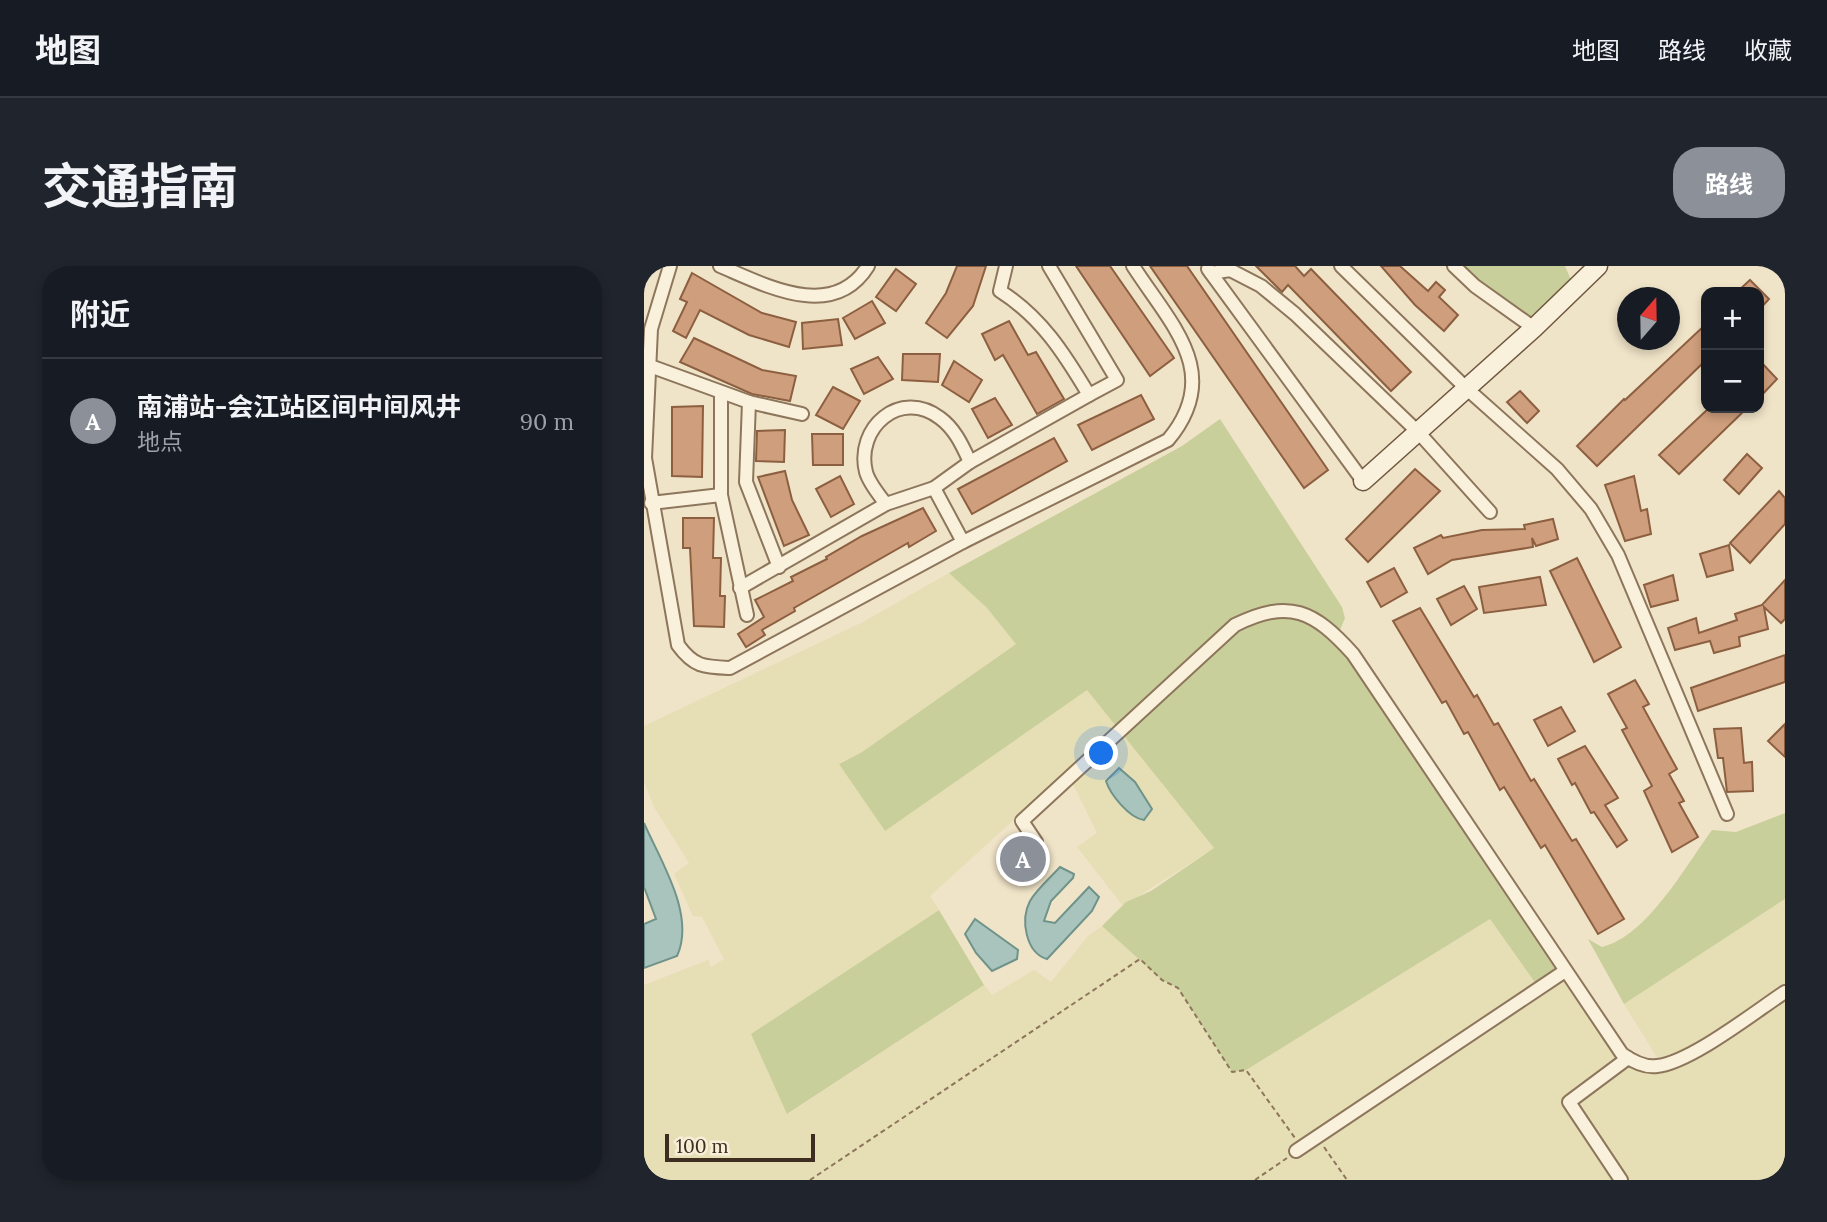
<!DOCTYPE html>
<html lang="zh">
<meta charset="utf-8">
<style>
body{margin:0;font-family:Lora,"Noto Sans SC",serif;background:#20242c;color:#f1f3f6}
.controls{position:absolute;right:21px;top:21px;display:grid;overflow:hidden;border-radius:14px;box-shadow:0 4px 10px #0003}
.controls button{width:63px;height:63px;display:grid;place-items:center;padding:0;border:0;border-bottom:2px solid #363941;background:#171b24;color:#f1f3f6;font:35px sans-serif}
.compass{position:absolute;left:973px;top:21px;width:63px;height:63px;border-radius:50%;background:#171b24;box-shadow:0 4px 10px #0003;rotate:20deg}
.scale{position:absolute;left:21px;bottom:18px;width:150px;box-sizing:border-box;padding-left:7px;border:4px solid #3d2e20;border-top:0;font-size:19px;line-height:24px;white-space:nowrap;color:#3d2e20;-webkit-text-stroke:5px #f7eed8;paint-order:stroke}
.you{position:absolute;left:458px;top:488px;width:24px;height:24px;margin:-18px;border:5px solid #fff;border-radius:50%;background:#1a73e8;box-shadow:0 0 0 10px #1a73e833}
.badge{display:grid;place-items:center;width:46px;height:46px;border-radius:50%;background:#8c9099;color:#fff;font-size:23px;font-weight:700}
.pin{position:absolute;translate:-50% -50%;border:4px solid #fff;box-shadow:0 2px 7px #0006}
.list{margin:0;padding:0;list-style:none}
h2{display:flex;justify-content:space-between;align-items:center;height:91px;margin:0;padding:0 28px;font-size:30px}
h2 small{font-size:23px;font-weight:400;color:#9ea1a6}
.list li{display:grid;grid-template-columns:46px 1fr auto;gap:21px;align-items:center;box-sizing:border-box;height:126px;padding:0 28px;border-top:2px solid #363941}
.list b{display:block;font-size:26px;white-space:nowrap}
.list p{margin:0;font-size:23px;white-space:nowrap;color:#9ea1a6}
.list em{font-size:23px;font-style:normal;color:#9ea1a6}
.map{position:relative;flex:none;width:1141px;height:914px;overflow:hidden;border-radius:28px}
header{display:flex;align-items:center;gap:42px;box-sizing:border-box;height:98px;padding:0 35px;background:#171b24;border-bottom:2px solid #363941}
header strong{font-size:33px}
nav{display:flex;gap:38px;margin-inline-start:auto;font-size:24px}
.intro{display:flex;align-items:center;justify-content:space-between;box-sizing:border-box;height:168px;padding:0 42px}
h1{margin:0;font-size:49px}
.button{padding:18px 32px;border-radius:28px;background:#8c9099;color:#fff;font-size:24px;font-weight:700}
main{display:flex;gap:42px;padding:0 42px}
aside{flex:1;background:#171b24;border-radius:28px;box-shadow:0 4px 10px #0003}
.map>svg:first-child{display:block}
</style>
<header>
<strong>地图</strong>
<nav><a>地图</a><a>路线</a><a>收藏</a></nav>
</header>
<div class="intro"><h1>交通指南</h1><a class="button">路线</a></div>
<main>
<aside>
<h2>附近<small></small></h2>
<ul class="list">
<li><span class="badge">A</span><div><b>南浦站-会江站区间中间风井</b><p>地点</p></div><em>90 m</em></li>
</ul>
</aside>
<div class="map">
<svg width="1141" height="914" viewBox="0 0 1141 914">
<rect width="100%" height="100%" fill="#f0e4c8"/>
<polygon fill="#e6deb5" points="305,307 343,342 373,377 218,486 195,497 241,565 443,423 570,582 479,640 433,581 453,567 426,512 378,555 373,551 286,630 295,644 107,768 144,848 340,719 348,729 390,704 407,716 444,670 458,660 518,714 534,722 588,806 602,804 846,653 895,722 921,705 978,788 1017,798 980,738 1141,633 1141,914 0,914 0,719 64,694 67,701 80,693 58,651 49,650 30,608 45,597 10,541 0,516 0,460 219,356"/>
<g fill="#c9cf9b">
<polygon points="810,0 921,0 931,23 890,62"/>
<polygon points="576,153 698,341 701,352 693,371 921,705 895,722 846,653 602,804 588,806 534,722 518,714 458,660 482,636 507,625 570,582 443,424 241,565 195,498 218,486 372,378 343,342 305,307 538,180"/>
<path d="M1141,547v86l-161,105 -36,-65 14,8c45,-11 83,-80 110,-117l24,2z"/>
<polygon points="295,644 340,719 143,848 107,768"/>
</g>
<g fill="#a9c4bc" stroke="#6f938a" stroke-width="2">
<path d="M475,502l16,14 17,27 -8,11c-15,-2 -34,-26 -38,-39z"/>
<path d="M0,557c16,37 52,92 33,133l-33,12v-44l12,-5 -12,-32z"/>
<path d="M416,601l14,7 -1,4 -22,23 -7,20 11,2 34,-36 10,10 -7,14 -45,48c-21,-6 -27,-39 -17,-58 7,-12 21,-24 30,-34z"/>
<polygon points="331,653 374,684 373,693 348,705 332,687 321,668"/>
</g>
<g fill="#cf9f7d" stroke="#8d5f41" stroke-width="2">
<polygon points="313,0 342,0 329,40 303,72 282,57 302,27"/>
<polygon points="432,0 466,0 530,92 506,110"/>
<polygon points="506,0 543,0 684,204 660,222"/>
<polygon points="612,0 651,0 660,10 667,3 767,106 747,125 644,19 638,26"/>
<polygon points="737,0 756,0 784,25 792,16 801,24 795,31 814,49 800,65 771,39"/>
<polygon points="252,3 272,18 252,45 232,31"/>
<polygon points="48,7 118,47 152,56 145,81 105,69 56,44 42,72 29,65 43,36 36,33"/>
<polygon points="1106,14 1125,33 1115,44 1115,26 1093,26"/>
<polygon points="228,35 241,57 211,73 199,52"/>
<polygon points="194,53 198,79 159,83 158,57"/>
<polygon points="365,55 384,89 392,86 420,133 393,148 359,89 351,94 338,68"/>
<polygon points="1062,58 1062,94 953,200 933,180 980,133 981,134"/>
<polygon points="50,72 118,104 152,110 146,135 108,128 36,96"/>
<polygon points="259,88 296,88 294,116 258,114"/>
<polygon points="234,91 249,113 220,128 207,103"/>
<polygon points="1115,94 1133,113 1115,132"/>
<polygon points="310,95 338,114 325,136 298,119"/>
<polygon points="189,121 216,135 199,163 172,149"/>
<polygon points="876,125 895,145 883,157 863,136"/>
<polygon points="497,129 510,153 448,184 434,159"/>
<polygon points="351,132 368,159 344,172 328,143"/>
<polygon points="59,140 58,211 28,210 28,141"/>
<polygon points="1065,142 1103,142 1035,208 1015,189"/>
<polygon points="141,164 140,196 112,195 113,165"/>
<polygon points="168,168 199,168 199,199 169,199"/>
<polygon points="410,172 423,195 328,248 314,223"/>
<polygon points="1103,188 1118,202 1095,228 1080,214"/>
<polygon points="771,203 796,225 724,296 702,273"/>
<polygon points="141,205 148,234 165,269 140,280 114,211"/>
<polygon points="196,210 210,238 187,251 172,223"/>
<polygon points="990,210 997,245 1003,243 1007,268 981,275 961,219"/>
<polygon points="1135,225 1141,232 1141,258 1106,297 1086,277"/>
<polygon points="279,242 292,265 265,281 264,277 150,342 151,345 118,364 121,369 102,381 94,368 120,351 111,334 149,315 147,311 183,293 182,291 218,270"/>
<polygon points="39,252 70,252 69,292 77,292 76,330 81,330 80,361 50,360 46,282 39,282"/>
<polygon points="909,253 914,273 892,280 888,272 889,281 808,294 784,308 770,282 797,269 799,272 838,264 881,263 880,259"/>
<polygon points="1085,279 1089,304 1063,311 1056,288"/>
<polygon points="933,292 977,381 950,396 906,305"/>
<polygon points="750,302 763,326 737,341 723,316"/>
<polygon points="1029,309 1034,334 1007,341 1000,319"/>
<polygon points="896,311 902,339 840,347 835,321"/>
<polygon points="1141,314 1141,353 1137,357 1120,341 1124,363 1095,371 1096,380 1070,387 1066,375 1031,384 1024,362 1052,352 1055,367 1093,354 1091,348 1118,339"/>
<polygon points="820,320 833,343 807,359 793,333"/>
<polygon points="776,342 830,431 833,429 850,459 854,457 887,515 890,513 928,575 932,573 980,653 954,668 901,579 897,582 860,521 856,524 824,466 820,468 802,435 798,437 749,355"/>
<polygon points="1141,389 1141,416 1054,445 1047,422"/>
<polygon points="991,414 1005,438 999,441 1033,503 1025,508 1040,535 1035,537 1054,571 1028,586 1000,525 1008,520 978,464 983,462 964,428"/>
<polygon points="917,441 931,465 904,480 890,454"/>
<polygon points="1141,458 1141,491 1124,475"/>
<polygon points="1097,462 1100,497 1108,496 1109,525 1083,526 1079,492 1074,492 1070,463"/>
<polygon points="941,480 974,532 961,539 983,574 973,581 950,546 947,547 931,517 928,519 914,493"/>
<polygon points="373,580 392,597 385,605 365,588"/>
</g>
<g fill="none" stroke-linecap="round" stroke-linejoin="round">
<g stroke="#8d765c" stroke-width="16">
<g id="street">
<path d="M26,0l-19,63 -6,129 33,187c16,22 26,22 52,23l233,-126 205,-102c56,-67 3,-115 -35,-174"/>
<path d="M76,0c45,19 113,56 148,0"/>
<path d="M362,0l-6,25c41,26 64,62 89,104l28,-15 -68,-114"/>
<polyline points="697,0 822,122 913,203 947,243 974,289 1083,548"/>
<polyline points="810,0 831,20 890,62"/>
<polyline points="564,3 719,215"/>
<polyline points="567,7 586,4 617,20 651,48 775,167 846,246"/>
<polyline points="6,100 105,136 158,148"/>
<polyline points="77,127 77,229 103,349"/>
<polyline points="105,136 102,216 135,301"/>
<polyline points="290,222 319,276"/>
<polyline points="7,237 77,229"/>
<path d="M242,238c-7,-9 -17,-21 -20,-32 -11,-44 34,-84 74,-54 15,11 22,27 30,44"/>
<polyline points="96,322 242,238 290,222 326,196 445,129"/>
<path d="M392,576l-14,-21 213,-196c55,-27 79,-14 118,29l269,400c10,7 22,14 35,12 33,-3 99,-55 128,-74"/>
<polyline points="652,885 921,705"/>
<polyline points="977,914 925,836 984,792"/>
</g>
</g>
<g stroke="#6f573f" stroke-width="21">
<polyline id="secondary" points="719,215 890,62 954,0"/>
</g>
<g stroke="#8d765c" stroke-width="2" stroke-dasharray="5 3.5" stroke-linecap="butt">
<polyline points="680,881 703,914"/>
<polyline points="166,914 496,693 518,714 534,722 588,806 602,804 651,872"/>
<polyline points="611,914 643,892"/>
</g>
<use href="#street" stroke="#faf1dc" stroke-width="12"/>
<use href="#secondary" stroke="#faf1dc" stroke-width="18"/>
</g>
</svg>
<div class="controls">
<button>+</button>
<button>−</button>
</div>
<svg class="compass" viewBox="-18 -18 36 36"><path d="M0-13l5 13h-10z" fill="#e53935"/><path d="M0 13l5-13h-10z" fill="#9ea1a6"/></svg>
<div class="scale">100 m</div>
<div class="you"></div>
<div class="pin badge" style="left:379px;top:593px">A</div>
</div>
</main>
